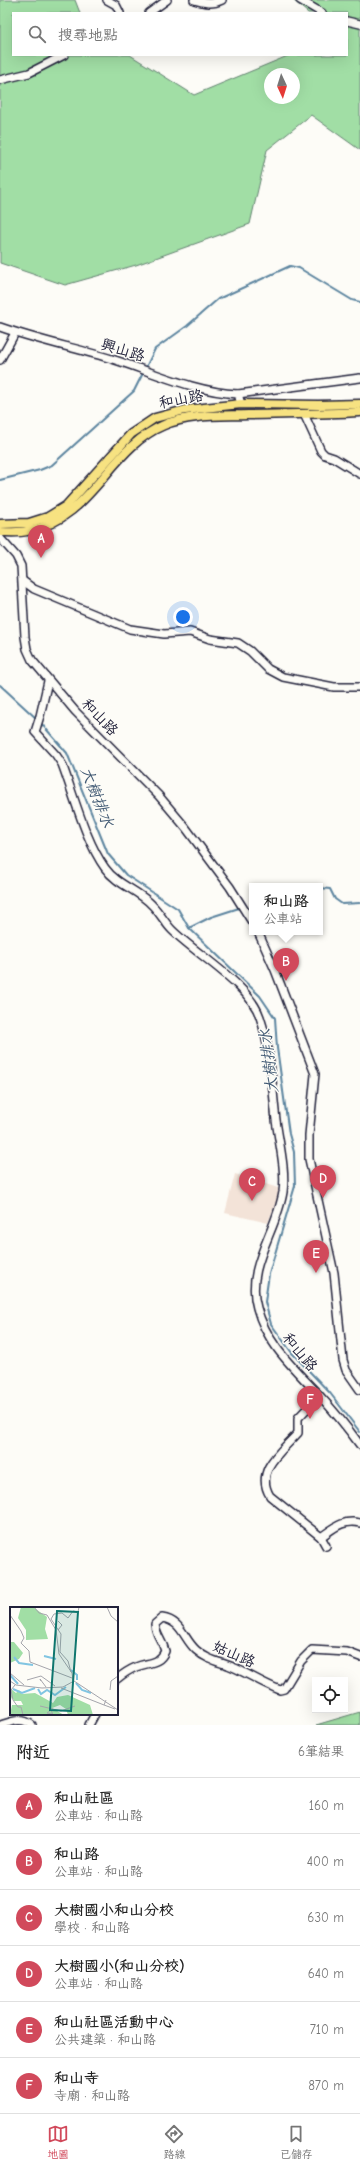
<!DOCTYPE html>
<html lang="zh-TW">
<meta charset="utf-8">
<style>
body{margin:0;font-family:"Comic Neue","LXGW WenKai TC",sans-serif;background:#f2f2f2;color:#222}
.controls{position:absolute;right:12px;bottom:12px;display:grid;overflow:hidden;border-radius:0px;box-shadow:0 4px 16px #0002}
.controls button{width:36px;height:36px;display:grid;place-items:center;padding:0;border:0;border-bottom:1px solid #e0e0e0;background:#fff;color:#222;font:20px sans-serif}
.compass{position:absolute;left:264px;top:68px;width:36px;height:36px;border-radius:50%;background:#fff;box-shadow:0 4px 16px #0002;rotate:176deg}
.you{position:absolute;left:183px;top:617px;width:14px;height:14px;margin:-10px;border:3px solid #fff;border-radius:50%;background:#1a73e8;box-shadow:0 0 0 6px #1a73e833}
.badge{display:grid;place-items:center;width:26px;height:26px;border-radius:50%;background:#d1495b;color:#fff;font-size:13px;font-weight:700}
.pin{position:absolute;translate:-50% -33px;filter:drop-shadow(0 1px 2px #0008)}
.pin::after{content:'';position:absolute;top:21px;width:14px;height:12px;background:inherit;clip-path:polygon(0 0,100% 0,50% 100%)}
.popup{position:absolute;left:249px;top:883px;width:74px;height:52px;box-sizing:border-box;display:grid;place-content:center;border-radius:0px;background:#fff;filter:drop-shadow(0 1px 3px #0005);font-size:13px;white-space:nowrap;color:#767676}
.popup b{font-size:15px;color:#222}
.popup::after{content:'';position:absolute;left:50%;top:100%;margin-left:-8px;border:8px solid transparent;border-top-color:#fff}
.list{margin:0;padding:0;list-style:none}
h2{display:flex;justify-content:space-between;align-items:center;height:52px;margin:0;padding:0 16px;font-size:17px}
h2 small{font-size:13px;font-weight:400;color:#767676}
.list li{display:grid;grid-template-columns:26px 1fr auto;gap:12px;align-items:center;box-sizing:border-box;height:56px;padding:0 16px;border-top:1px solid #e0e0e0}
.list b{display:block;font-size:15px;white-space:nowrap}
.list p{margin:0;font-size:13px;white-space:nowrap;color:#767676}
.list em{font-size:13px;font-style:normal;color:#767676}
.icon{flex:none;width:22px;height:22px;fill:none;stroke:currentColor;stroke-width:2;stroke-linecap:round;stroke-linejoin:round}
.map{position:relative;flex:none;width:360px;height:1725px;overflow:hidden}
.search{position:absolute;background:#fff;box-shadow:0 4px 16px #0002;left:12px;right:12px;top:12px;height:44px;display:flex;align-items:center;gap:10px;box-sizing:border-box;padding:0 14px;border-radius:0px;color:#767676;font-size:15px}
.sheet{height:388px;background:#fff}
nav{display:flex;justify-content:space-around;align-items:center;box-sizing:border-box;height:56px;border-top:1px solid #e0e0e0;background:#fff;font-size:11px;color:#767676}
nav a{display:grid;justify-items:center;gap:2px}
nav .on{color:#d1495b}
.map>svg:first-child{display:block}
</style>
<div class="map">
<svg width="360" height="1725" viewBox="0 0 360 1725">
<rect width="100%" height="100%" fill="#fdfcf7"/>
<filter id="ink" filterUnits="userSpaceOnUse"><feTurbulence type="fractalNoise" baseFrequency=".025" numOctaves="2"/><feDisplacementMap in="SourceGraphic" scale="8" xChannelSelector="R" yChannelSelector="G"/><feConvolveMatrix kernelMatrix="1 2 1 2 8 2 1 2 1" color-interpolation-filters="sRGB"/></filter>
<g filter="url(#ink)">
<polygon fill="#f3e3d8" points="235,1174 281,1189 268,1223 225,1213"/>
<g fill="#a1dea5" stroke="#628070" fill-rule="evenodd">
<path d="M0,0h75l5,13h-67v42h117l64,40 96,-40h57v-42h-39l-15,-13h67v150l-49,-35 -44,35 -17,74 -114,41 -71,20 -65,-22zM270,74h24v24h-24z"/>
<polygon points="360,1712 360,1725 316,1725"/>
</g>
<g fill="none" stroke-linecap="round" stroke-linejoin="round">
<g stroke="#5b849f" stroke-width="2">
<polyline points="0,480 40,470 52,465 134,391 155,349 187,326 218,299 290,266 299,268 352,300 360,302"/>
<polyline points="0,685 37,719"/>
<polyline points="40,722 67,753 108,854 126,875 178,909 189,928 260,996 275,1018 277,1048 289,1134 294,1152 295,1186 269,1274 265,1302 271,1324 292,1353 330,1393 360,1432"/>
<polyline points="320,888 330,889 335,899 342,904 360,903"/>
<polyline points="189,928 211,917 239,908"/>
</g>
<g stroke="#22223b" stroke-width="10">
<g id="minor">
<polyline points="107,0 116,5 120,13"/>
<path d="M194,0c10,3 18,5 28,0"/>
<polyline points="300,0 322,13"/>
<polyline points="149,13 167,0"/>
<polyline points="347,21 360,24"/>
<polyline points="0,80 29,73 64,55"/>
<path d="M0,327c37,13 75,21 112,32 41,13 83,33 126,35l3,10"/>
<polyline points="0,360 15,333"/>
<polyline points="238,394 360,378"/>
<polyline points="304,414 321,451 325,455 334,458 360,474"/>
<polyline points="0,538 16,556 21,566 25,637 27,649 32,660 75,711 159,796 186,828 230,887 252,922"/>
<polyline points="23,581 34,589 130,629 164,634 190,632 210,639 238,643 250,651 268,669 283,677 334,687 360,687"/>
<path d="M48,681l-8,35 -5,16 21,23 6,9c12,32 24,78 43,104 12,17 33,22 47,37 8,8 13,18 20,25 25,25 77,54 88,87 11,32 12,70 16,103 3,23 10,49 7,72 -6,39 -38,75 -26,116 10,37 37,60 62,87 15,16 28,32 41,50"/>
<polyline points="258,932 275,970 315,1074 309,1135 309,1159 334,1273 343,1360 346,1370 360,1390"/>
<path d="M319,1396l-21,22v15c-16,18 -44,37 -28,63l51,41 5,9"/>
<path d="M321,1537c13,-9 22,-18 39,-14"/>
<path d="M117,1679c6,-5 12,-9 19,-12 12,-5 23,-2 29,-16 -3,-12 -9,-14 -10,-27l7,-6c20,3 21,20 34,32 12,11 26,12 39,18 15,7 29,16 45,22l4,-1 17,-28 11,-11 35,2 13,5"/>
<path d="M1,1725c12,-4 21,-8 31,0"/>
<polyline points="89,1725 95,1714"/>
</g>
</g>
<g stroke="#22223b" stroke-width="11">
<g id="major">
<polyline points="0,524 29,523 48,517 66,506 131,434 155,418 185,410 241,404 318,405 360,404"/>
<path d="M0,532c9,0 19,1 27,-1 66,-12 81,-83 137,-106 25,-11 57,-9 84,-10 37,-1 75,-1 112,-3"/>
</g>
</g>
<use href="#minor" stroke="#fdfcf7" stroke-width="7"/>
<use href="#major" stroke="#f7e281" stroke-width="8"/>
</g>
</g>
<g text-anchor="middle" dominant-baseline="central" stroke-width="3" stroke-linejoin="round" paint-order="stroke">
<g font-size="15" fill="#22223b" stroke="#fdfcf7">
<text transform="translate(123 350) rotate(17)">興山路</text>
<text transform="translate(181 399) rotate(-11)">和山路</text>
<text transform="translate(100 717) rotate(46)">和山路</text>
<text transform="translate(300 1352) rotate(50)">和山路</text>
<text transform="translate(234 1654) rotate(24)">姑山路</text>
</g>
<g font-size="16" font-style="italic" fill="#435b75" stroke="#fdfcf7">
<text transform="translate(97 797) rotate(68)">大樹排水</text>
<text transform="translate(269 1061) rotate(-97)">大樹排水</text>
</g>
</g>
<g transform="translate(10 1607)">
<rect width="108" height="108" fill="#fdfcf7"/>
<path d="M11,0h12l14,10 -2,12 3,10 -22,1v-10l-8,-12zM0,35h4l9,11 -4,6 -9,4zM0,81l6,5 3,-3 3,4 13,-1 18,10 4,-6 11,-2 22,10 3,10h-25l-2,-6 -6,-4 -8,3 12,7h-54l2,-10h11l-2,-4h-7l-2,-4 -2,5z" fill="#a1dea5"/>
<path fill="none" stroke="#81c5e2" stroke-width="2" d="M34,49l12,3M4,50l5,6 14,2M61,63l6,5v5M0,68l8,9M66,76l6,7 9,3M3,82l9,4 13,-5M28,82l3,5 6,-4 8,5 11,-8"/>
<path fill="none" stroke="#a5a5ac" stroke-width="1" d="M24,0l5,6 8,2 9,15 3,24 13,19 1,8M97,0l4,9 7,6M0,8l11,16 3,7 -3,5 8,8 1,11 42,16M41,12l10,15 -1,18 8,9 3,11M41,12l3,-5 8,-1 6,5 5,-7 5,1 1,-5M48,23l4,-5 -4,-4M0,66l14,12M17,73l14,-4 14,10M0,74l6,4 26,3 21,-1 11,-6 44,29M31,74l-1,-2 6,8M5,78l-4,5 2,10 5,7h3l2,8M51,81l43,17M100,83l1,-9 7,-5M96,93l-2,5 11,4M30,99l21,5 14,-5M42,107l-5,-1 4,-3 2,5"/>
<path fill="#0f766e" fill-opacity="0.15" stroke="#0f766e" stroke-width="2" d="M47,4l21,1 -7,99 -21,-1z"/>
<rect width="108" height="108" fill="none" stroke="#22223b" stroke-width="2"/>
</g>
</svg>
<div class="controls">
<button><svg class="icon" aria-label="locate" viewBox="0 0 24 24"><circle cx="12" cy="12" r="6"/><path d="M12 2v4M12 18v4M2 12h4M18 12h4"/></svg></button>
</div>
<svg class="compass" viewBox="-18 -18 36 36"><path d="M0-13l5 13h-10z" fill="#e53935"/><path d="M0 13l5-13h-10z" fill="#767676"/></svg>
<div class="you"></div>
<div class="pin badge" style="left:41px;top:558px">A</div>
<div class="pin badge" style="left:286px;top:981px">B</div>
<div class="popup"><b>和山路</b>公車站</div>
<div class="pin badge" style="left:252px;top:1201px">C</div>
<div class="pin badge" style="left:323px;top:1198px">D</div>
<div class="pin badge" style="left:316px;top:1273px">E</div>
<div class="pin badge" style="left:310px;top:1419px">F</div>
<div class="search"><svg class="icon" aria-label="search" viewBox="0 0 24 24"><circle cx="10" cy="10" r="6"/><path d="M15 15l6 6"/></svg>搜尋地點</div>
</div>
<section class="sheet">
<h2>附近<small>6筆結果</small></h2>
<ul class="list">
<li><span class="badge">A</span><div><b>和山社區</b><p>公車站 · 和山路</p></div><em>160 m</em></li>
<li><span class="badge">B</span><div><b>和山路</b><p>公車站 · 和山路</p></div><em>400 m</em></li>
<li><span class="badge">C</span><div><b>大樹國小和山分校</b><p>學校 · 和山路</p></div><em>630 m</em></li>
<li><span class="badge">D</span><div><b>大樹國小(和山分校)</b><p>公車站 · 和山路</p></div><em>640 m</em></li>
<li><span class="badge">E</span><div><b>和山社區活動中心</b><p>公共建築 · 和山路</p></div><em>710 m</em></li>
<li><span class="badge">F</span><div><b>和山寺</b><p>寺廟 · 和山路</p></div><em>870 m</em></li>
</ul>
</section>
<nav>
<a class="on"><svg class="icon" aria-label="map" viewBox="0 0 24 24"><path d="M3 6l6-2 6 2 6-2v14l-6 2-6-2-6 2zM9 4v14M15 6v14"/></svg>地圖</a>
<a><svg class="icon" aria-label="directions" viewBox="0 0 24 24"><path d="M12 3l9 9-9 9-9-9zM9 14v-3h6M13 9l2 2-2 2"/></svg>路線</a>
<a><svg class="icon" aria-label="saved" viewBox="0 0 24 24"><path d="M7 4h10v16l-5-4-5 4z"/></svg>已儲存</a>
</nav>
